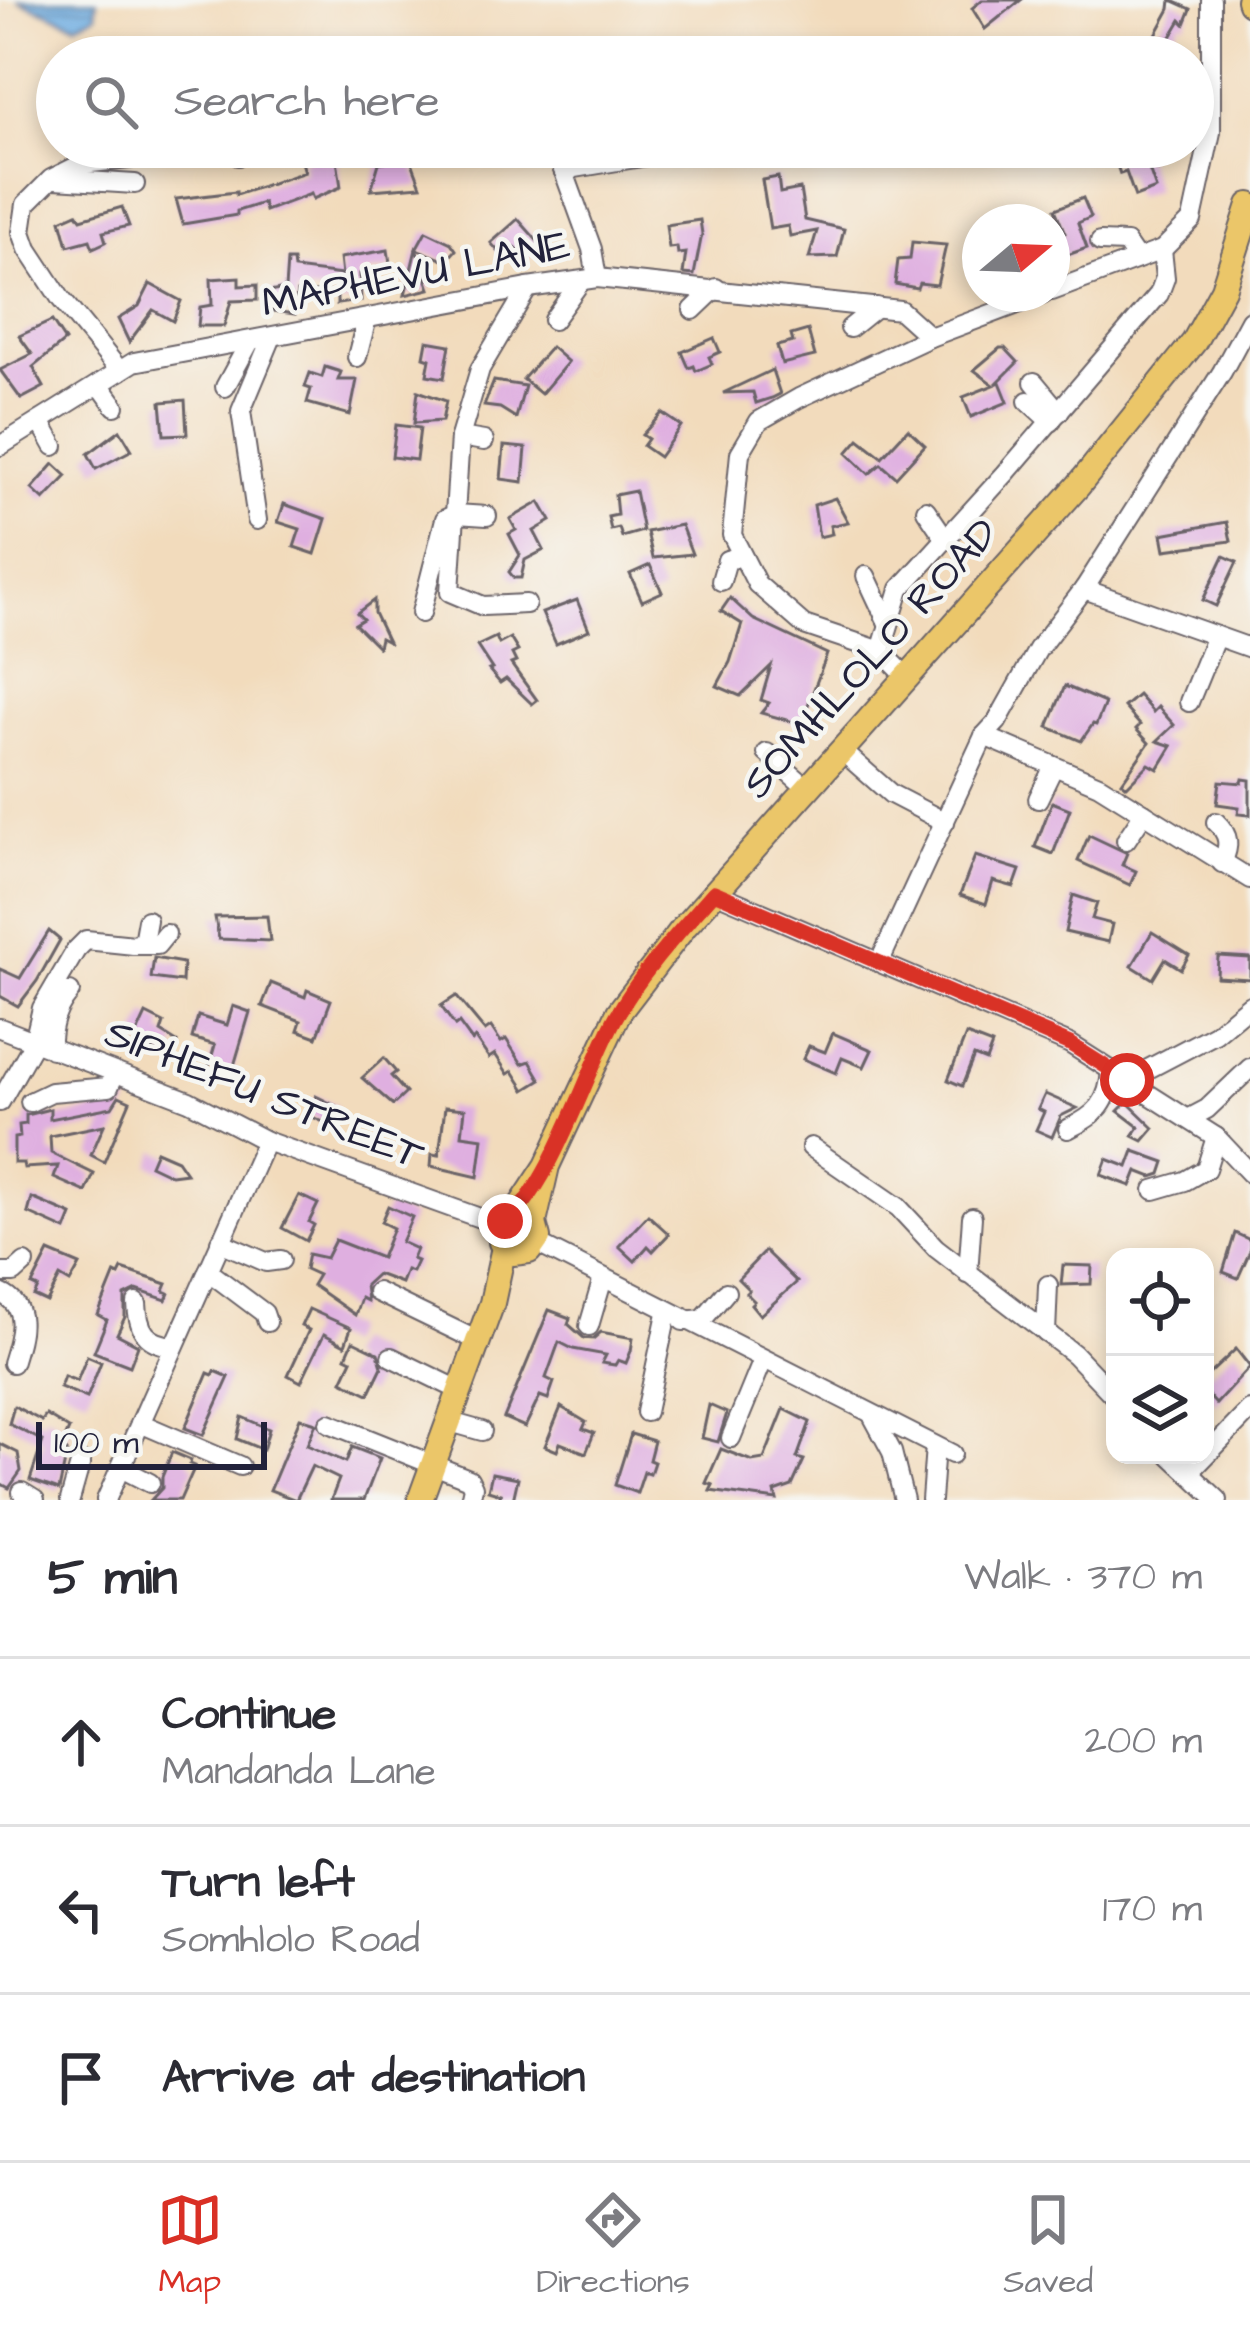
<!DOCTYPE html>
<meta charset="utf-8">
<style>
body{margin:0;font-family:"Architects Daughter",sans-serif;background:#f7f7f7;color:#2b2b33}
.controls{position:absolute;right:36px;bottom:36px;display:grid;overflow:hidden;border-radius:24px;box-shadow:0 6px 18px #0003}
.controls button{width:108px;height:108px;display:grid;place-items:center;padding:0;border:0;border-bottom:3px solid #e1e1e2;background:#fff;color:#2b2b33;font:60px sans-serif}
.compass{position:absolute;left:962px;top:204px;width:108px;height:108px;border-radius:50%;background:#fff;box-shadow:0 6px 18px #0003;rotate:71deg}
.scale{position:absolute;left:36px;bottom:30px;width:231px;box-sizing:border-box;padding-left:12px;border:6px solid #22223b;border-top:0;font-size:33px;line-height:42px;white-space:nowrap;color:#22223b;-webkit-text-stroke:9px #f6f6f2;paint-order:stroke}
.stop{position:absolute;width:36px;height:36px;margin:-27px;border:9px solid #d93025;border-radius:50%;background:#fff}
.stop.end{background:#d93025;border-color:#fff;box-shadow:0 3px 12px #0008}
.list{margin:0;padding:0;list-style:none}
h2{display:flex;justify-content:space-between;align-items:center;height:156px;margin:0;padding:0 48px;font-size:51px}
h2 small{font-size:39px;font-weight:400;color:#7c7c81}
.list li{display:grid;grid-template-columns:78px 1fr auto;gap:36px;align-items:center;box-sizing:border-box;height:168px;padding:0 48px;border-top:3px solid #e1e1e2}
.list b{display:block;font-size:45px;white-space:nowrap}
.list p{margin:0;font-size:39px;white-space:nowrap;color:#7c7c81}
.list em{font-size:39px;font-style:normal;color:#7c7c81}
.icon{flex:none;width:66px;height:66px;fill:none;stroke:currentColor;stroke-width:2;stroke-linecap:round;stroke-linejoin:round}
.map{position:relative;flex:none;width:1250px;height:1500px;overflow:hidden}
.search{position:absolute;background:#fff;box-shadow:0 6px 18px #0003;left:36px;right:36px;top:36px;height:132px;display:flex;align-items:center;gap:30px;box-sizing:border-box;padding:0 42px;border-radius:66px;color:#7c7c81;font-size:45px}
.sheet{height:660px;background:#fff}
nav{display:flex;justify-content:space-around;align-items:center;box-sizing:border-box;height:168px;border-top:3px solid #e1e1e2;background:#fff;font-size:33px;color:#7c7c81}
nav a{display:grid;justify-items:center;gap:6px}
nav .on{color:#d93025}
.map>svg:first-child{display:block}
</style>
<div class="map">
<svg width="1250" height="1500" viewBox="0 0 1250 1500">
<defs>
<pattern id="water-rules" width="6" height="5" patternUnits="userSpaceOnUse" patternTransform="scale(3)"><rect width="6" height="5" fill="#6fade1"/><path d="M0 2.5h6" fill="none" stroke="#5b8cb8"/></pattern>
</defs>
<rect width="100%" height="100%" fill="#f6f6f2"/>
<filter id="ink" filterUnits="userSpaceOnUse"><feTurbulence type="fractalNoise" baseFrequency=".00833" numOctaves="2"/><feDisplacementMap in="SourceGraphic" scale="24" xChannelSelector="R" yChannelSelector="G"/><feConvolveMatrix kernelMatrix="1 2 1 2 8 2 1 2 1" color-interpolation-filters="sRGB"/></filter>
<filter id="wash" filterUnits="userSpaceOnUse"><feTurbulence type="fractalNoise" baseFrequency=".004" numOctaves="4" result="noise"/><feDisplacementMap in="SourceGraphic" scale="48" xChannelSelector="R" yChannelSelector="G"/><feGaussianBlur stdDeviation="2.7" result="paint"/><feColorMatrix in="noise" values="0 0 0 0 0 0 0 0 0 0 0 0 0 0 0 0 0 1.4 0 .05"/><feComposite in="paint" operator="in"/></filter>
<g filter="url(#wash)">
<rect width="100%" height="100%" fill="#f2dbbc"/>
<polygon fill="url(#water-rules)" stroke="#48688e" stroke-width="3" points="17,0 97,0 96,15 76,24"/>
<g id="blocks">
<g fill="#dfafe0">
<polygon points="982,0 1021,0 985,29 972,8"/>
<polygon points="1171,0 1191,9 1185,24 1181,20 1165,47 1153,40 1170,9"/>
<polygon points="1117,147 1141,147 1156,189 1135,197 1126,172 1120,174 1113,154 1119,152"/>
<polygon points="320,154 323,161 337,160 341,187 313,199 311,194 265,211 263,203 237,211 237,215 183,224 176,199 236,192 236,195 305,172 302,162"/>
<polygon points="410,157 421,186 371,190 379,163"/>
<polygon points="778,177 780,193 800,189 805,220 844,229 837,257 809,258 817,231 790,236 788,226 770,229 762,180"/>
<polygon points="1083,198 1091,217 1078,223 1087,248 1059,258 1053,239 1065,233 1055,209"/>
<polygon points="122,207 129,226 103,232 106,242 93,248 90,240 68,246 61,220 77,213 81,219"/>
<polygon points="518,219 541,245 528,259 515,247 503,257 491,243"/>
<polygon points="700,220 702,234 694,275 683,274 686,253 678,254 677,247 669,248 666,225"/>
<polygon points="426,231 451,243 456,250 446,261 416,249"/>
<polygon points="912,242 946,245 937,285 919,283 917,288 895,284 898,260 910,259"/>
<polygon points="416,249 430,289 405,295"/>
<polygon points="388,250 391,269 360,274 361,301 337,304 337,292 297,292 295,314 265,310 269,292 285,289 287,261 293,261 294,269 342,275 340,258"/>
<polygon points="239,277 239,286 257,285 257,300 231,301 224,326 198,326 200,307 212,305 211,279"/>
<polygon points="150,284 181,301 173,321 153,310 129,342 118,319 139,306"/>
<polygon points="52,321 65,341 33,367 44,387 21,399 0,370 32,354 19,336"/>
<polygon points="808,330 815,356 782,364 777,346 793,342 791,335"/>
<polygon points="714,338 720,352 709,357 712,364 696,371 694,366 689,368 682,352"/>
<polygon points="427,341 450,345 444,378 427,375 430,359 424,357"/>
<polygon points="551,347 568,362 541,394 523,379"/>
<polygon points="1000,348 1005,348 1018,362 996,384 1000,382 1008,402 971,417 963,397 994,385 974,370"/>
<polygon points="325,367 341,372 338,380 357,380 350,415 307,403 311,389 305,387 310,373 322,377"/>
<polygon points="772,370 780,394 772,398 756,403 753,392 723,393"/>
<polygon points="494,381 525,386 516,418 500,408 484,406"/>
<polygon points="418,391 446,401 442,421 414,423"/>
<polygon points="185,400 187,434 164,435 161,402"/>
<polygon points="662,413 681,426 659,457 643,446 648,439 642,435"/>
<polygon points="396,425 420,428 416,460 392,457"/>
<polygon points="908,429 925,445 896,477 881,464 869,474 847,453 859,439 882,457"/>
<polygon points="120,430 132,450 96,469 88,454"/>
<polygon points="504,446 526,448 523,482 501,479"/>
<polygon points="54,464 67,476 44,500 32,489"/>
<polygon points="635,491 643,531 622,537 619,528 611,530 608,517 617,515 615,495"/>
<polygon points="835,498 848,522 830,526 832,534 819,537 814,505"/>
<polygon points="540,502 551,521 534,531 544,550 525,560 521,578 514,578 509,572 520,555 509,534 516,530 510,519"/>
<polygon points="284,504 326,519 315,554 294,547 300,529 278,522"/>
<polygon points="1227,522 1231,541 1165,550 1162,534"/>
<polygon points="681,525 692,554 653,558 647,532"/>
<polygon points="1224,556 1237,562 1216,606 1203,600"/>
<polygon points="650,565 662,592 642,601 630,574"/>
<polygon points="730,598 753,619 827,654 801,724 761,713 769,703 761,700 771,666 740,696 717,686 730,662 742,624 721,611"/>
<polygon points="374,600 374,613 388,642 380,638 378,647 355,624 363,619 357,613"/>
<polygon points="577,600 589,630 556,644 542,613"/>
<polygon points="496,637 499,644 510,638 518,651 512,654 516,662 511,664 537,700 532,704 506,679 500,683 489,670 492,669 477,646"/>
<polygon points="1065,686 1105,703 1096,725 1093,724 1081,741 1048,727"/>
<polygon points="1138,695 1153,712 1158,707 1174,725 1157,741 1172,746 1158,769 1149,764 1127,786 1122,782 1149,743 1136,729 1140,725 1124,707"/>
<polygon points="1243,779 1250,780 1250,815 1238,814 1239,807 1217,804 1220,781 1242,783"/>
<polygon points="1052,802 1070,809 1053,854 1035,847"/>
<polygon points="1089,835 1127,853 1122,865 1136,871 1130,885 1078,861"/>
<polygon points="975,856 1020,870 1014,887 993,881 986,904 960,895"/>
<polygon points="1073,895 1097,903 1092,919 1112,924 1108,942 1065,932"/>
<polygon points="267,916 270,941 219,939 215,917"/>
<polygon points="49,931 60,940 37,981 18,1006 0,996 0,969 20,978"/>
<polygon points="1152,932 1189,955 1181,969 1165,959 1153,979 1132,966"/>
<polygon points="1218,956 1250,958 1250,979 1217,977"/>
<polygon points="154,958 183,963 182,982 151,978"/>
<polygon points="271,983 305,997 307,990 331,1000 317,1037 298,1030 301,1021 262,1006"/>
<polygon points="456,996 485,1031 491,1027 501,1042 506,1039 522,1064 530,1061 541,1080 525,1090 513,1071 508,1074 495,1054 489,1058 475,1038 472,1041 459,1023 455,1026 441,1006"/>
<polygon points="233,1006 250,1012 231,1076 208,1069 215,1045 192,1038 198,1016 227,1025"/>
<polygon points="146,1014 164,1023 161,1032 177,1042 170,1059 134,1040"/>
<polygon points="833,1033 872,1050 864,1067 842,1058 836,1073 803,1059 809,1046 825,1052"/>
<polygon points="966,1035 992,1045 986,1061 974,1056 962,1086 948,1080"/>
<polygon points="384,1058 396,1072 391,1076 406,1093 393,1105 362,1078"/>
<polygon points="1045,1094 1077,1108 1061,1116 1052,1137 1036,1130 1044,1112 1038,1109"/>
<polygon points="119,1096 130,1101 104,1162 91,1155 104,1125 50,1136 51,1153 94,1174 86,1192 54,1178 58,1166 24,1168 23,1163 14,1163 14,1138 20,1137 19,1125 26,1124 26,1115 50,1109 50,1119 112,1107"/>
<polygon points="316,1096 338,1107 330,1125 308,1115"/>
<polygon points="1127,1102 1154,1128 1143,1141 1133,1136 1139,1127 1118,1111"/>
<polygon points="445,1107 465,1109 462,1135 483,1138 478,1177 431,1166 432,1154 439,1155"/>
<polygon points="156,1151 177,1160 186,1173 171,1175 150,1165"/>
<polygon points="1134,1151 1165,1162 1161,1174 1152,1177 1137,1171 1131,1186 1101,1175 1107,1159 1128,1167"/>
<polygon points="299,1195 318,1204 309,1222 314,1225 306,1241 282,1228"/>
<polygon points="32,1198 72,1215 66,1230 28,1213"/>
<polygon points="388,1206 412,1217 401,1242 416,1249 412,1259 417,1261 412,1272 406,1270 401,1283 377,1274 365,1285 367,1301 361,1298 355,1315 312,1285 318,1275 305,1269 308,1254 326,1258 335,1240 381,1258 393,1228 381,1222"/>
<polygon points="648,1215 669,1234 653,1251 648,1246 635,1261 619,1246"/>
<polygon points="1235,1233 1250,1240 1250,1251 1238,1278 1223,1272"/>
<polygon points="765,1251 797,1282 760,1315 751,1304 754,1301 746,1293 749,1290 738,1279"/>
<polygon points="49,1252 80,1265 70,1283 60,1277 47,1302 34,1296 38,1288 32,1285"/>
<polygon points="1063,1265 1092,1266 1091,1284 1061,1285"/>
<polygon points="122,1269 167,1284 164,1291 169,1293 166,1300 137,1290 125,1296 125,1317 117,1334 138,1345 130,1366 94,1352 107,1320 98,1315 115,1273 119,1275"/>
<polygon points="309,1309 351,1328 345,1345 324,1334 301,1382 288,1375 309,1330 301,1326"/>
<polygon points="549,1310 570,1318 568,1324 584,1338 593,1339 601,1332 633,1338 631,1351 626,1363 618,1360 615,1365 602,1363 606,1355 573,1349 559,1342 546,1378 554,1382 548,1399 540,1396 525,1427 504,1418"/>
<polygon points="353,1341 378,1353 382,1367 369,1394 342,1381 352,1360 346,1357"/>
<polygon points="1236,1349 1250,1367 1216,1404 1205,1392 1205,1378"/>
<polygon points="87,1356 101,1362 87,1398 60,1387 64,1376 77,1381"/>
<polygon points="215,1371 229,1377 203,1435 185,1428 208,1373 213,1375"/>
<polygon points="709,1405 727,1413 718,1442 702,1438"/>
<polygon points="14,1406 42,1421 46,1415 69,1429 61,1448 67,1452 59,1490 30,1480 43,1441 9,1424"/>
<polygon points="561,1407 586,1422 583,1429 594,1433 586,1453 560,1443 557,1451 545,1446"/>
<polygon points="784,1409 810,1422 797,1458 804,1460 792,1486 775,1492 777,1500 710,1491 713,1485 706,1483 721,1449 752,1461 764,1459"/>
<polygon points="242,1417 269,1429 263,1450 237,1439"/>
<polygon points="300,1418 316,1423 307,1445 346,1462 352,1447 380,1458 364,1500 331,1500 339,1479 312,1466 296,1500 270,1490"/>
<polygon points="631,1434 654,1441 649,1460 654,1462 650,1474 644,1472 637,1493 615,1485"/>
<polygon points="0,1444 18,1453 21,1471 9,1488 0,1483"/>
<polygon points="172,1452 191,1460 190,1464 195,1466 180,1500 151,1500 162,1488 162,1477"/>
<polygon points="492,1473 518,1478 513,1500 498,1500 501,1494 488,1490"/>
</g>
</g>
</g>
<g filter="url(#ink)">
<use href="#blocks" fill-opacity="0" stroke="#6b6368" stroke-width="3"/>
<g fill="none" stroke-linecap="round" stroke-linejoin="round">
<g stroke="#6b6368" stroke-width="22">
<g id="minor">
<polyline points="234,147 238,156"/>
<polyline points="555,147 592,249 597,278"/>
<polyline points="563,170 684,150 793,147"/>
<polyline points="55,179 135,184"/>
<polyline points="1100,242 1126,243 1137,259"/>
<polyline points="1052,291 1162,250 1192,220 1211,132 1211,0"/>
<polyline points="693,310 716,288"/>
<polyline points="553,320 581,281"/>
<polyline points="850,328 876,307"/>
<polyline points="357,357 366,322"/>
<polyline points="120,371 61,299 28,249 22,232 26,204 51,179 81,164 129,159 182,147"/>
<polyline points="1034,382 1059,412"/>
<polyline points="99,384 115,406"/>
<polyline points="225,387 249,343"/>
<polyline points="1028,401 1051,422"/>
<polyline points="40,421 54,446"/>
<polyline points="460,437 484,441"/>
<polyline points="0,446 134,362 528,288 597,278 900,310 930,337"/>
<polyline points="926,510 945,538"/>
<polyline points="257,520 241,411 271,339"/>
<polyline points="866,576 888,623"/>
<polyline points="721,581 727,560 742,556"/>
<polyline points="1084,589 1250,648"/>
<polyline points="526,604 483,606 450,592 460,437 480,369 528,288"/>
<polyline points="421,613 445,519 456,514 487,516"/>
<polyline points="881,651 900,589 1005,474 1159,294 1165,278 1162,250"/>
<polyline points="907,677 881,651 804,625 757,584 732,535 740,453 759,421 799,398 930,337 1044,294"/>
<polyline points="1189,702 1216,636"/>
<polyline points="984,736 1099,785 1250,879"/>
<polyline points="841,750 891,794 945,822"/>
<polyline points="767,753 807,788"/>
<polyline points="1038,799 1054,766"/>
<path d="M1216,822c14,13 14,24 6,41"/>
<polyline points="1126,840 1144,813"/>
<polyline points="714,892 1070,1044 1216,1137 1250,1173"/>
<polyline points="134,945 157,945 166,934"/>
<polyline points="880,961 984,736 997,722 1038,649 1084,589 1222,372 1250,320"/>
<polyline points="0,1028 189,1101 266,1141 502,1226"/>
<path d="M51,1049c-1,-22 5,-41 19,-57"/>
<polyline points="1127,1080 1215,1034 1250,1005"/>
<polyline points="0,1102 34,1042 42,1008 76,950 86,940 134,945 143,942 147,920"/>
<polyline points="30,1102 51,1092 109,1087 115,1073"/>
<polyline points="1188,1119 1207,1109 1250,1068"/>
<path d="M1068,1129c29,-14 41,-26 43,-59"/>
<polyline points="811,1147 898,1207 936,1248 1074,1354 1115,1397"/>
<polyline points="1154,1190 1185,1181 1206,1169 1216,1137"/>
<polyline points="220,1242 266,1262 281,1260"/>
<polyline points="536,1243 952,1454"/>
<polyline points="208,1271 264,1313 267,1322"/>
<polyline points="0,1273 14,1273 25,1263"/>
<polyline points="968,1274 972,1217"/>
<polyline points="377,1292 478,1341"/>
<path d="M0,1293c31,13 20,44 12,70"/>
<path d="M137,1303c1,27 9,41 37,43"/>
<polyline points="683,1321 703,1319 726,1292"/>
<polyline points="589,1326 603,1278"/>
<polyline points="1046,1333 1048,1285"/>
<polyline points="391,1357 461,1391"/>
<polyline points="646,1412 667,1313"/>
<polyline points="873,1417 892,1452 904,1500"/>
<polyline points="450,1422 482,1431"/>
<polyline points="140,1423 240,1466"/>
<polyline points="329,1423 469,1479 473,1487 470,1500"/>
<polyline points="731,1438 763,1360"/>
<polyline points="1170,1455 1218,1500"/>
<polyline points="121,1468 150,1483"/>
<polyline points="1189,1473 1250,1410"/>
<polyline points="22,1492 35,1500"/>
<polyline points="70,1500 81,1461"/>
<polyline points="106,1500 266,1141"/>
<polyline points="931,1500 935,1446"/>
</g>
</g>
<g stroke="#6b6368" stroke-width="28">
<g id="major">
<polyline points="1249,0 1250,3"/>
<polyline points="547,1166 514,1216 502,1226 501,1242 513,1253 529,1251 538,1238 534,1223 547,1166 619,1012 684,927 1078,486 1194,342 1223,289 1250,205"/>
<polyline points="420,1500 492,1303 504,1247"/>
</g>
</g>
<use href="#minor" stroke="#fff" stroke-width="18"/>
<use href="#major" stroke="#ebc669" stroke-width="24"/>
</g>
</g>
<g fill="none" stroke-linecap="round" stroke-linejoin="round" filter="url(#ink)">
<path stroke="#d93025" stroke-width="15" d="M505,1221c44,-27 83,-154 111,-204 25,-45 64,-86 98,-125l356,152 57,36"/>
</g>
<g text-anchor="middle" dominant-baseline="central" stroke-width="9" stroke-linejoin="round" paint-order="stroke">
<g font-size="42" fill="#22223b" stroke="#f6f6f2">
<text transform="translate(416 275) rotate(-11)">MAPHEVU LANE</text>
<text transform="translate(871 659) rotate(-48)">SOMHLOLO ROAD</text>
<text transform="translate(264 1095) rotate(22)">SIPHEFU STREET</text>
</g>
</g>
</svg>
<div class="controls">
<button><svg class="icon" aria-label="locate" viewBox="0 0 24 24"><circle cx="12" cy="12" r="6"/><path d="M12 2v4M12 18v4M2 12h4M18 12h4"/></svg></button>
<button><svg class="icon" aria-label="layers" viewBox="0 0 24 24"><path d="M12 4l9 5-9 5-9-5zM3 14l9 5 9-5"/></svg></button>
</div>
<svg class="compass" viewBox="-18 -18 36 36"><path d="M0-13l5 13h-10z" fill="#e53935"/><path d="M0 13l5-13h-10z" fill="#7c7c81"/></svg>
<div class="scale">100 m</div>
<div class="stop" style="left:1127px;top:1080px"></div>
<div class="stop end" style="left:505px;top:1221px"></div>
<div class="search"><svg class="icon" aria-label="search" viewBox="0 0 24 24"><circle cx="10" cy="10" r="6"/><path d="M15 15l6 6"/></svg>Search here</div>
</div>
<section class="sheet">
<h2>5 min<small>Walk · 370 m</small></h2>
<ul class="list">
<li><svg class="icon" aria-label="ahead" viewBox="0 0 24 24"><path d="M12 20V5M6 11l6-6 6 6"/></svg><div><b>Continue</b><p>Mandanda Lane</p></div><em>200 m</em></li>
<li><svg class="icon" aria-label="left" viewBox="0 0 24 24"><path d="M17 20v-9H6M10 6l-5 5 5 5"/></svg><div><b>Turn left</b><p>Somhlolo Road</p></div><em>170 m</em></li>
<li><svg class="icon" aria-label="arrive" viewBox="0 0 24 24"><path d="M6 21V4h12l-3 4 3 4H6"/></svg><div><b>Arrive at destination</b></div></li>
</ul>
</section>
<nav>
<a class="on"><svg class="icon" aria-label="map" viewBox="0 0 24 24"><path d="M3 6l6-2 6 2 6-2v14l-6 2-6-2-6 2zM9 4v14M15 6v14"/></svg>Map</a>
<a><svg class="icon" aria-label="directions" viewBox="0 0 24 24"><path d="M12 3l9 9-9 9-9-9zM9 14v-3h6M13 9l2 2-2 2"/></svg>Directions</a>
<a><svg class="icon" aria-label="saved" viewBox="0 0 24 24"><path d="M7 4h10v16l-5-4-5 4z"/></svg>Saved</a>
</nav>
